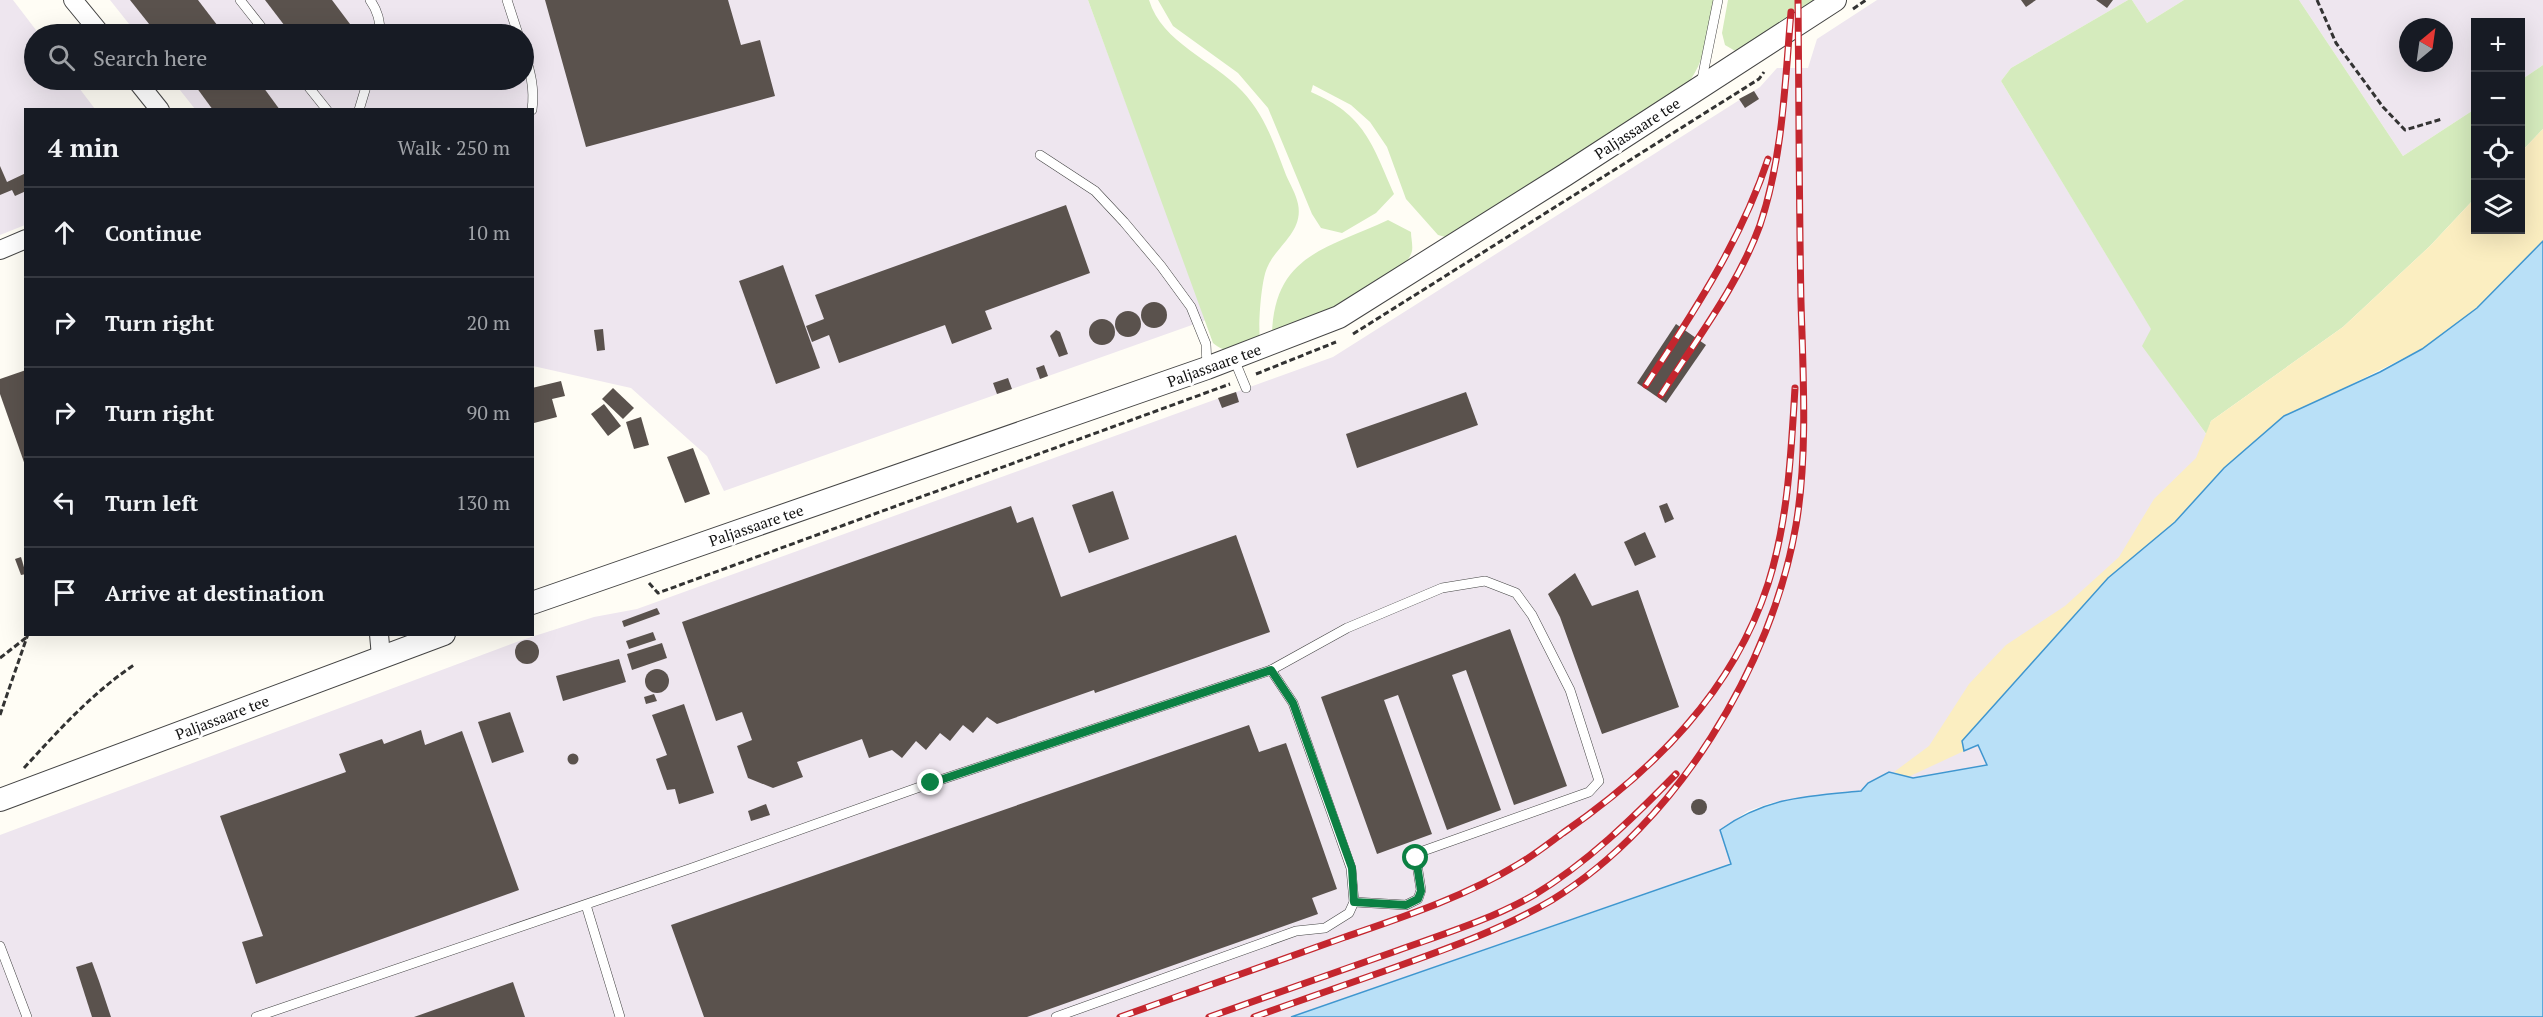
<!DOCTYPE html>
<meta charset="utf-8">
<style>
body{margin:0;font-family:"PT Serif",serif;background:#20242c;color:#f1f3f6}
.controls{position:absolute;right:18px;top:18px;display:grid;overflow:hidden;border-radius:0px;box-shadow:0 6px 24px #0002}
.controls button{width:54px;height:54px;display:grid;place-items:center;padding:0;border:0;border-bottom:2px solid #363941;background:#171b24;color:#f1f3f6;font:30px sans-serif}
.compass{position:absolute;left:2399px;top:18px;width:54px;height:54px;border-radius:50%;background:#171b24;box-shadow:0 6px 24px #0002;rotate:29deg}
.stop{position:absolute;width:18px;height:18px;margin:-14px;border:4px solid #0b8043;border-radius:50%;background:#fff}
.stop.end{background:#0b8043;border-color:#fff;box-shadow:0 2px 6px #0008}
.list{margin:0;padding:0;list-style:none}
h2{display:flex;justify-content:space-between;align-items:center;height:78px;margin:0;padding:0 24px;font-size:26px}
h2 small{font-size:20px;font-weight:400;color:#9ea1a6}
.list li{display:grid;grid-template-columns:39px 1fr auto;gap:18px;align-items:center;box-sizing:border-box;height:90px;padding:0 24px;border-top:2px solid #363941}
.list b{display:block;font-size:22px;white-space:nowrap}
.list em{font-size:20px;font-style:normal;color:#9ea1a6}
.icon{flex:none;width:33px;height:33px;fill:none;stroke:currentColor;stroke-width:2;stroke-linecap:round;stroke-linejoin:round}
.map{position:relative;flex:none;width:2543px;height:1017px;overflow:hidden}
.search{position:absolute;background:#171b24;box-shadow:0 6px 24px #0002;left:24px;top:24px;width:510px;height:66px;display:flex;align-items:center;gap:15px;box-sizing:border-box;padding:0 21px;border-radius:33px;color:#9ea1a6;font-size:22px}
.panel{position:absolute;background:#171b24;box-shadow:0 6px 24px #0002;left:24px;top:108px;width:510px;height:528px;border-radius:0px}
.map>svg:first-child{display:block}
</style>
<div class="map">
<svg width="2543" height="1017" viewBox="0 0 2543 1017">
<rect width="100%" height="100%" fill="#fffdf5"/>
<g fill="#eee6ef" fill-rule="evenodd">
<polygon points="0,0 13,0 39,34 34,34 34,80 73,80 95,109 26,110 25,225 0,235"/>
<polygon points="110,0 1088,0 1206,320 724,491 707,456 631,388 533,366 532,110 195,109 172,80 524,80 524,34 137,34"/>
<polygon points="1877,0 2128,0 2011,68 2001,81 2152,330 2143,346 2229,466 2021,674 1962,741 1978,745 1987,765 1913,778 1889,772 1868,783 1861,791 1771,803 1748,811 1727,825 1731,863 1291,1017 0,1017 0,835 522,640 594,617 637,609 1333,357 1760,87 1777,68 1808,68 1817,39"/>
<polygon points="2132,0 2184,0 2147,23"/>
<path d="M2299,0h244v65l-22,15 -1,-58h-44l-1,87 -72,47zM2408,27h36v36h-36z"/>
</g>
<g fill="#d5ebbd">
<path d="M1088,0h61c13,43 64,60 93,91 23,24 32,53 44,84 4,9 10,19 12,29 6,28 -23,43 -31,64 -6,13 -9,58 -7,72 -18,7 -31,17 -47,3z"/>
<path d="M1158,0h557c-6,31 -9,61 -29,86l-237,152 -11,-3 -32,-36 -19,-52 -17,-25 -19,-17 -38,-20 -2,7c54,23 61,52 83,102l-18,19 -34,20 -21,-5 -9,-14 -44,-106 -30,-35 -65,-47z"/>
<polygon points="1728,0 1818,0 1737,52 1725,45 1722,33"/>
<polygon points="2128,0 2132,0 2147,23 2184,0 2299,0 2403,156 2475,109 2475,198 2430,246 2343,327 2211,421 2207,435 2142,346 2151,329 2001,81 2011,68"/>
<polygon points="2543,65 2543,129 2521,152 2521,80"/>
<path d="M1388,220l23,12c0,6 2,13 1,19 -8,32 -110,71 -140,84 2,-80 54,-86 116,-115z"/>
</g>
<polygon fill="#fbeec1" points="2543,129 2543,241 2477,308 2422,349 2310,405 2224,468 2175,522 2108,578 1962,741 1964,751 1906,778 1894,772 1929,746 1969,684 2006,645 2065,606 2119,557 2154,499 2196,458 2211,421 2343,327 2430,246 2475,198 2476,230 2520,230 2521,152"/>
<path fill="#b9e0f7" stroke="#3f96cf" stroke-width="1.5" d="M2543,241v776h-1252l440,-153 -11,-34c46,-33 87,-34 141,-39l7,-8 21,-11 24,6 74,-13 -9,-20 -14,6 -2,-10 146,-163 67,-56 49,-54 60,-52 96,-44 42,-23 55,-41z"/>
<g fill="#5a524d">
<polygon points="130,0 198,0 224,34 157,34"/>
<polygon points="265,0 332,0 350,24 337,34 291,34"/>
<polygon points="545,0 728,0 741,45 760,40 775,96 586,147"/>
<polygon points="2021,0 2036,0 2026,7"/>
<polygon points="2096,0 2113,0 2107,8"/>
<polygon points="191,80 258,80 280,110 213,110"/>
<polygon points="1754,91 1759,99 1745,108 1739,99"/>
<polygon points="0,166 7,182 26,173 26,191 15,196 12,190 0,195"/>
<polygon points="1066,205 1090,273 985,311 992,329 952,344 945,325 839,363 829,335 812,342 806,326 824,319 815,295"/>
<polygon points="783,265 820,368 776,384 739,281"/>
<circle cx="1154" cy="315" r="13"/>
<circle cx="1128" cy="324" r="13"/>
<circle cx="1102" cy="332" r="13"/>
<polygon points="1676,324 1706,345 1666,403 1637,383"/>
<polygon points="603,329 605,350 597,351 594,330"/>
<polygon points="1056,330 1060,332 1068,354 1059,357 1050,336"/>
<polygon points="1044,365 1048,376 1040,379 1036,368"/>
<polygon points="26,370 26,465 25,465 0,394 0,379"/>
<polygon points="1008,378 1012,389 997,394 993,383"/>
<polygon points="561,381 565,396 552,399 557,417 534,423 532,388"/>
<polygon points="613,388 634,408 623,419 602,399"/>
<polygon points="1236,392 1239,402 1222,408 1218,398"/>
<polygon points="1466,392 1478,425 1357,468 1346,434"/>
<polygon points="604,404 621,426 608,436 591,414"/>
<polygon points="641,417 649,445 634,449 626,422"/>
<polygon points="693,448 710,494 685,503 667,457"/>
<polygon points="1113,491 1129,539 1089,553 1072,505"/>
<polygon points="1667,503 1674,519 1665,523 1659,506"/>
<polygon points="1011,506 1017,523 1033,517 1061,597 1236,535 1270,632 1095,693 1094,690 997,724 987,717 973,733 963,725 950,741 940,733 926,750 916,741 902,758 892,750 869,758 862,739 797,762 803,777 773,788 748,778 737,746 752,740 742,712 716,721 682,622"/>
<polygon points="1645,532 1656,557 1635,566 1624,542"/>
<polygon points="21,557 26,574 21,575 15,559"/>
<polygon points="1575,573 1592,606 1638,590 1679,707 1602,734 1560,617 1548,594"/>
<polygon points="657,608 660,614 624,627 622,621"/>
<polygon points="1510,629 1567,786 1514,805 1466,670 1452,675 1501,810 1447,830 1398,695 1384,700 1432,834 1377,854 1321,697"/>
<polygon points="653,632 656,640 629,649 626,641"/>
<circle cx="527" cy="652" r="12"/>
<polygon points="662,643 667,658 632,670 627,654"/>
<polygon points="619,659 626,682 563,701 556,676"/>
<circle cx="657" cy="681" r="12"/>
<polygon points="654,694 657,701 646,704 644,697"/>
<polygon points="684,704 714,793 679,804 675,789 667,790 656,759 667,755 652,715"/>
<polygon points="510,712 524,752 492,763 478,722"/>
<polygon points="1249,725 1259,752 1286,743 1337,889 1312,898 1318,914 1027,1017 704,1017 671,925"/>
<polygon points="421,730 425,745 462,731 519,890 256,984 242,942 263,936 220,816 346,772 339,754 382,739 384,744"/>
<circle cx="573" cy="759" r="5.5"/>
<circle cx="1699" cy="807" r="8"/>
<polygon points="766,804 770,815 751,821 748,811"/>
<polygon points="92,962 99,981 111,1017 92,1017 76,967"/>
<polygon points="513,982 525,1017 414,1017"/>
</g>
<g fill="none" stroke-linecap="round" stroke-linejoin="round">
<g stroke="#444" stroke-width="10">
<g id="service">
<polyline points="240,0 267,34"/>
<path d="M370,0c8,11 10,21 10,34"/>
<polyline points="507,0 518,34"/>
<path d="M524,51c6,20 11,37 8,59"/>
<polyline points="303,80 327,110"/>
<polyline points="1701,84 1718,0"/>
<polyline points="359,110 368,80"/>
<polyline points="1040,155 1095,191 1124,222 1161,266 1191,307 1206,344 1207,366"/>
<polyline points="1234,359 1246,388"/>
<polyline points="586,905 620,1017"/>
<polyline points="0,946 27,1017"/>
<polyline points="256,1017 692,868 931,783 1271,670 1347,628 1442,588 1485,581 1516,593 1532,615 1570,690 1599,781 1589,792 1423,851 1416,858 1421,890 1418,899 1406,905 1354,902"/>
<polyline points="1056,1017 1296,931 1325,928 1349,913 1354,902 1351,868 1293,703 1271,670"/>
</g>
</g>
<g stroke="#444" stroke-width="20">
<g id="minor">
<polyline points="73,0 101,34"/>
<polyline points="136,80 160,110"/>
<polyline points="0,250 26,239"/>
<polyline points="379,634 381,657"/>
</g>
</g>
<g stroke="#444" stroke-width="24">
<g id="tertiary">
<polyline points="532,603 1207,368 1339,317 1565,175 1835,0"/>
<polyline points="0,800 444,634"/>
</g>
</g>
<g stroke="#333" stroke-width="3" stroke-dasharray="6 3" stroke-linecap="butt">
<polyline points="2317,0 2336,43 2383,107 2405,130 2442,119"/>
<polyline points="1853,9 1866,0"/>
<polyline points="1353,334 1759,79 1764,72"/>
<polyline points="1256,374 1336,342"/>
<polyline points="649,583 658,593 1230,384"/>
<polyline points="0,658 27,637"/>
<polyline points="0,715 28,634"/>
<path d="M24,768c34,-37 68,-75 110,-103"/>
</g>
<use href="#service" stroke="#fff" stroke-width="9"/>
<use href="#minor" stroke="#fff" stroke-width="18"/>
<use href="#tertiary" stroke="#fff" stroke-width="22"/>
<g stroke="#c4262e" stroke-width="7">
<g id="rail">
<path d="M1646,385c47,-72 95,-144 122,-226"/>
<path d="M1661,395c34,-54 77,-109 99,-170 23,-68 25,-143 31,-213"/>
<path d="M1120,1017c75,-27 150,-53 225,-80 58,-20 119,-40 172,-72 16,-9 31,-21 46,-32 91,-63 170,-141 205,-249 20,-63 23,-130 27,-196"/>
<path d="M1209,1017c63,-22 127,-45 190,-67 45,-16 93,-31 135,-55 53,-32 99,-77 142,-121"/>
<path d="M1254,1017c47,-17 94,-33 142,-50 53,-19 107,-38 156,-67 124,-76 220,-234 244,-375 12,-70 7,-153 5,-223 -2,-101 -2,-201 -3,-302"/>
</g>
</g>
<use href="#rail" stroke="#fff" stroke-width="4.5" stroke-dasharray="14" stroke-linecap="butt"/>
</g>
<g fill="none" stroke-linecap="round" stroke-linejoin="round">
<polyline stroke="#0b8043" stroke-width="8" points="931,783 1271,670 1293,703 1352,868 1354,902 1406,905 1418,899 1421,891 1416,858"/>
</g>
<g text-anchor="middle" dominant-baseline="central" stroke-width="6" stroke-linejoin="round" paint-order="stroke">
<g font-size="15" fill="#111" stroke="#fff">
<text transform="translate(1637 128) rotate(-33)">Paljassaare tee</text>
<text transform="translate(1214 365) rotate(-20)">Paljassaare tee</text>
<text transform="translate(756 525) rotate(-19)">Paljassaare tee</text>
<text transform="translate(222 717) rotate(-21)">Paljassaare tee</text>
</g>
</g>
</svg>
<div class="controls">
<button>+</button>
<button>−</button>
<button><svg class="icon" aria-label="locate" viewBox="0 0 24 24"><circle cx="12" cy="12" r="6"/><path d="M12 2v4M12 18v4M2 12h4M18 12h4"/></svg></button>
<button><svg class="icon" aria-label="layers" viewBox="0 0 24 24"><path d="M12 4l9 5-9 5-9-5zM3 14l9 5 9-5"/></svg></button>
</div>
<svg class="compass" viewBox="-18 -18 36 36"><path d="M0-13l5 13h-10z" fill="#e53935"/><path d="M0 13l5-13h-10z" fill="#9ea1a6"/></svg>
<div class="stop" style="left:1416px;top:858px"></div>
<div class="stop end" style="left:931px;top:783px"></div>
<div class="search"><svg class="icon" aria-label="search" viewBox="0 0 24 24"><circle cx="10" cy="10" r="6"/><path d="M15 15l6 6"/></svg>Search here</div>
<section class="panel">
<h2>4 min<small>Walk · 250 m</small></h2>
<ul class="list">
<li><svg class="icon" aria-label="ahead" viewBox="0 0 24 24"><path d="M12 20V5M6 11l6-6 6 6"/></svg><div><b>Continue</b></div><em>10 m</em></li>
<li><svg class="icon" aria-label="right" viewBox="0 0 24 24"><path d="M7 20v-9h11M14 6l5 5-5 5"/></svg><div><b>Turn right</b></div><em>20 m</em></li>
<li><svg class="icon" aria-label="right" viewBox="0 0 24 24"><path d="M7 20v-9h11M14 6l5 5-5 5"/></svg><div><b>Turn right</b></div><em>90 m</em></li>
<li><svg class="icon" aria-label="left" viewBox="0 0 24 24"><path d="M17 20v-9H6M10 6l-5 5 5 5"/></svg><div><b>Turn left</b></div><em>130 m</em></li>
<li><svg class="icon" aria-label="arrive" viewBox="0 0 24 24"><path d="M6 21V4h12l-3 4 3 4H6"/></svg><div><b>Arrive at destination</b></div></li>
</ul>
</section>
</div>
